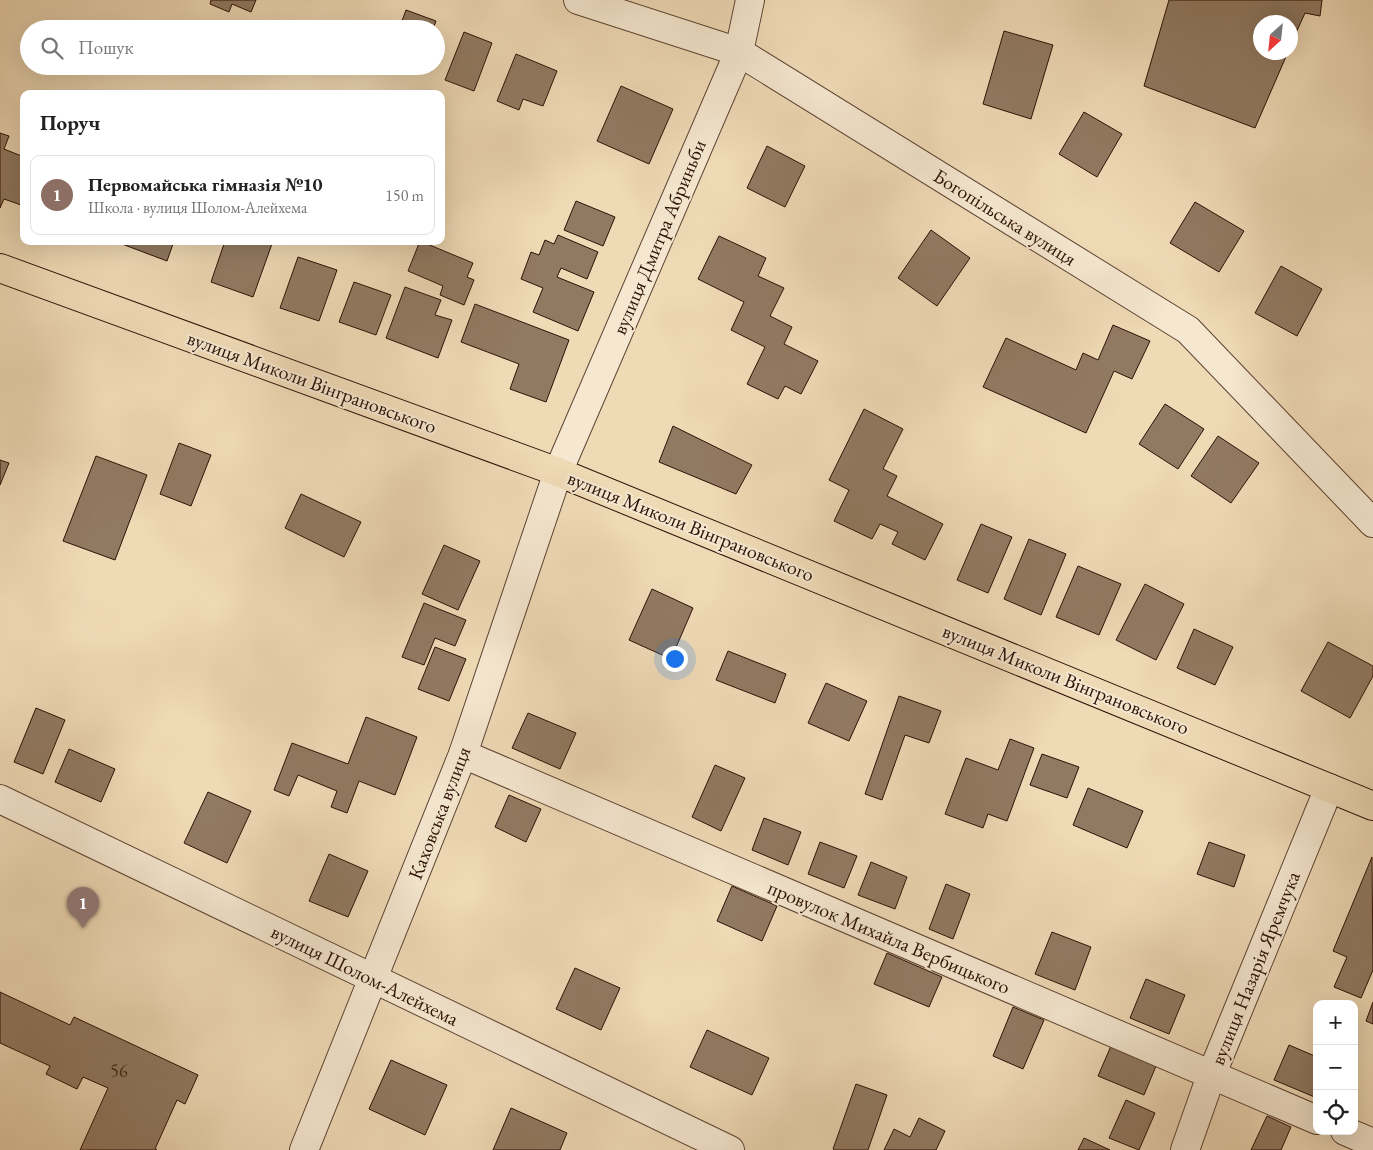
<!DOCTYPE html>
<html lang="uk">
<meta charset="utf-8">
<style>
body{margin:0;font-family:"EB Garamond",serif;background:#f2f2f2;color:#222}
.controls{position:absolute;right:15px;bottom:15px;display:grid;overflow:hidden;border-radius:10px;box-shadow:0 5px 20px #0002}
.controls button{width:45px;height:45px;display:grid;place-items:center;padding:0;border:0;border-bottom:1px solid #e0e0e0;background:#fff;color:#222;font:25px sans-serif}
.compass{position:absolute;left:1253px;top:15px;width:45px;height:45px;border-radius:50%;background:#fff;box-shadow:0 5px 20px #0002;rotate:207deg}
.you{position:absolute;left:674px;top:658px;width:18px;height:18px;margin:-12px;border:4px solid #fff;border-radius:50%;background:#1a73e8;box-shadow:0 0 0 8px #1a73e833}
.badge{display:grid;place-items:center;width:32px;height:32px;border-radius:50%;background:#db2777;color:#fff;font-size:16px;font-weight:700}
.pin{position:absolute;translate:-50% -41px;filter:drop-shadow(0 1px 2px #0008)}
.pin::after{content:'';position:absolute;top:26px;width:18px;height:15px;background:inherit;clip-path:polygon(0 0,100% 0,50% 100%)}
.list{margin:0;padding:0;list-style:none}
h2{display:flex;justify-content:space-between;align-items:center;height:65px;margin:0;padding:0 20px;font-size:21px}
h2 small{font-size:16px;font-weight:400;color:#767676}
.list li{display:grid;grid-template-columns:32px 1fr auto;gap:15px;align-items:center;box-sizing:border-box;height:80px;margin:0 10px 10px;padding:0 10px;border:1px solid #e0e0e0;border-radius:10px}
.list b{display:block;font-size:19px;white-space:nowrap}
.list p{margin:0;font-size:16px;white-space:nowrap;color:#767676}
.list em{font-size:16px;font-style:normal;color:#767676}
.icon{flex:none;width:28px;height:28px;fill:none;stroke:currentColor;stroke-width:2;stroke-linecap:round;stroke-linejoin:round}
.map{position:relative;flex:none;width:1373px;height:1150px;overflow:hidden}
.search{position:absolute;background:#fff;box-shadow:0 5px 20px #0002;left:20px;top:20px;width:425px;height:55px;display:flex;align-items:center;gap:12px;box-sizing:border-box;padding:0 18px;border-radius:28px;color:#767676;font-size:19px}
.panel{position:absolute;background:#fff;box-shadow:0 5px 20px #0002;left:20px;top:90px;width:425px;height:155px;border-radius:10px}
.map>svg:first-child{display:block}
</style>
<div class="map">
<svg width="1373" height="1150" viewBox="0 0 1373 1150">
<rect width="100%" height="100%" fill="#efdab6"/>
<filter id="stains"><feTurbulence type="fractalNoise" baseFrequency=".004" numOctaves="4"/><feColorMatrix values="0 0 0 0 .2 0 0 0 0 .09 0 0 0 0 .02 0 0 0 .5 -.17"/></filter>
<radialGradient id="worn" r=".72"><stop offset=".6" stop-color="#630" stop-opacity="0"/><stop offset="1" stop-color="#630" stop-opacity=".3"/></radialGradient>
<g fill="#917a62" stroke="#2c1106">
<polygon points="211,0 256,0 251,12 232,4 229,12 210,4"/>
<polygon points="1169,0 1322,0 1320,16 1305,13 1290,46 1290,22 1260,22 1260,52 1288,52 1255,128 1144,86"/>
<polygon points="406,10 436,21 433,29 399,29"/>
<polygon points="1004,31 1053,45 1031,119 983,104"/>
<polygon points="464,32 492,43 474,91 445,80"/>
<polygon points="516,54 557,71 543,106 523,99 519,110 497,101"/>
<polygon points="406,66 418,66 417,70"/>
<polygon points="621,86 673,109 649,164 597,141"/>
<polygon points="1084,112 1122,134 1097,177 1059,154"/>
<polygon points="0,133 9,136 4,149 24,157 24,206 4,199 0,208"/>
<polygon points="767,146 805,166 785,207 747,188"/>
<polygon points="576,201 615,217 603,246 564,230"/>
<polygon points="1195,202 1244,231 1219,272 1170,243"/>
<polygon points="931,230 970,258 937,306 898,278"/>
<polygon points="558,235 598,252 587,279 561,268 557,277 594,292 578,331 533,312 543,288 521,279 531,252 539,255 545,240 554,244"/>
<polygon points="719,236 766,258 758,276 784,288 770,316 792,327 784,344 818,361 801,394 785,386 778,399 747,384 765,347 731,330 744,302 698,279"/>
<polygon points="114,241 174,241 167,261"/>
<polygon points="225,241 273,241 253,297 211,282"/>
<polygon points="420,241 473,263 467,277 474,280 464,305 440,295 443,286 408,271"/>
<polygon points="298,257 337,270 319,321 280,308"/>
<polygon points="1281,266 1322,289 1297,336 1255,313"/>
<polygon points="354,282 391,295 376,335 339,322"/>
<polygon points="405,287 441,300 435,315 452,320 438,358 386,338"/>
<polygon points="475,304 569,340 546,402 510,389 519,364 461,342"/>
<polygon points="1113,325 1150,341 1132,379 1114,371 1086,433 983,387 1006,338 1076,370 1083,353 1098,360"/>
<polygon points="1165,404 1204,429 1178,469 1139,444"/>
<polygon points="864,409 903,429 883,469 897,476 887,496 943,524 925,560 892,544 898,532 880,524 872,539 834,521 849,490 829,480"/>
<polygon points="673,426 752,465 736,494 659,462"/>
<polygon points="1218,436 1259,463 1231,503 1191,476"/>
<polygon points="179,443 211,455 191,506 160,494"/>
<polygon points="96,456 147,475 115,560 63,541"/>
<polygon points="0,460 9,463 0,485"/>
<polygon points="301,494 361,522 344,557 285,528"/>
<polygon points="981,524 1012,537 988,593 957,580"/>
<polygon points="1029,539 1066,554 1041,615 1004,599"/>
<polygon points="444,545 480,561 458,610 422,594"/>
<polygon points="1078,566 1121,584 1099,635 1056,617"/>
<polygon points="1145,584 1184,604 1156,660 1116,640"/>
<polygon points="652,589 693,608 671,659 629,640"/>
<polygon points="424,603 466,620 455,646 435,638 424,665 402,657"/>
<polygon points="1194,629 1233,647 1215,685 1177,668"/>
<polygon points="1328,642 1373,666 1373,676 1350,718 1301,691"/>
<polygon points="435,647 466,659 449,701 418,689"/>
<polygon points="728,651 786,674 775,703 716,680"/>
<polygon points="826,683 867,701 849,741 808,723"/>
<polygon points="899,696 941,711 929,743 905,735 882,800 865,794"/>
<polygon points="36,708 65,720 43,774 14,762"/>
<polygon points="528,713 576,733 560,769 512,748"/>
<polygon points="366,717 417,737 395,795 359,781 347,813 331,807 337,791 298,775 289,796 274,790 292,743 348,764"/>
<polygon points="1010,739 1034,748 1007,821 988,814 983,828 945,814 966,758 998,770"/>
<polygon points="69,749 115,769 101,802 55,782"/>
<polygon points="1042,754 1079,767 1067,798 1030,785"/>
<polygon points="715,765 745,778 721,831 692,817"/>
<polygon points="1088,788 1143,811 1127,848 1073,825"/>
<polygon points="208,792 251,811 227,863 184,843"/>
<polygon points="509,795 541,809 526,842 495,827"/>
<polygon points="764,818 801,832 788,865 752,850"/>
<polygon points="820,842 857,856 844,888 808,874"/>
<polygon points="1209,842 1245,855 1234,887 1197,874"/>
<polygon points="329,854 368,871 348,917 309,901"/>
<polygon points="1372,857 1373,970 1361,998 1334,987 1347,957 1333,951"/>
<polygon points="871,862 907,877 895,909 858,895"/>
<polygon points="946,884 970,894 953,939 929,929"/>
<polygon points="732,886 777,906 762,941 717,921"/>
<polygon points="1052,932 1091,947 1075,990 1035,974"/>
<polygon points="887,953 942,977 929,1007 874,984"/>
<polygon points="575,968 620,988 601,1030 556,1009"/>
<polygon points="1146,979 1185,995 1169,1034 1130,1018"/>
<polygon points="0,992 70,1025 74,1017 198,1075 185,1104 177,1100 155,1149 157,1150 80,1150 108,1088 83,1077 77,1089 46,1074 50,1066 0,1043"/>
<polygon points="1373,1002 1373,1024 1366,1021"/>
<polygon points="1013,1007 1044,1020 1023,1069 993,1056"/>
<polygon points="707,1030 769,1058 752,1095 690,1067"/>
<polygon points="1289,1045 1317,1057 1317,1098 1274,1080"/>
<polygon points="1111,1046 1156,1066 1144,1095 1098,1076"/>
<polygon points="391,1060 447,1085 425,1135 369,1109"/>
<polygon points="856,1084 887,1095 868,1150 835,1150 833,1149"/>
<polygon points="1126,1100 1155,1113 1139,1150 1109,1138"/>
<polygon points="511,1108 567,1133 560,1150 493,1150"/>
<polygon points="1267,1116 1291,1127 1281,1150 1251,1150"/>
<polygon points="919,1118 945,1131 936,1150 884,1150 894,1129 910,1137"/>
<polygon points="1084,1138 1110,1150 1078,1150"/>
</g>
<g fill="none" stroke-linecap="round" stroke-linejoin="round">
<g stroke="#5d4332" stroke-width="30">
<g id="minor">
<polyline points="578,0 739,52 1188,330 1373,523"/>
<polyline points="463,754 1317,1120"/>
<polyline points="0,799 730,1150"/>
<polyline points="1345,1131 1373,1143"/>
<polyline points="304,1150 463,754 558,472 739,52 750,0"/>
<polyline points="1185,1150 1211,1076 1329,788"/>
</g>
</g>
<g stroke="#2c1106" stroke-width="30">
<polyline id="major" points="0,268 558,472 1373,806"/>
</g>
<use href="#minor" stroke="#f5e7d0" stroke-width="28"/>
<use href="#major" stroke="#efdab6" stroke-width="28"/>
</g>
<g text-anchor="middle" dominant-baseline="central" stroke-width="4" stroke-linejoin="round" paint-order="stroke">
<g font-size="18" fill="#452b1d">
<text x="119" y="1070">56</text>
</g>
<g font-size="20" fill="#2c1106" stroke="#f5e7d0">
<text transform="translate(1005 217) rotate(32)">Богопільська вулиця</text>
<text transform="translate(659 237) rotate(-67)">вулиця Дмитра Абриньби</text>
<text transform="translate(312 382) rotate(20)">вулиця Миколи Вінграновського</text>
<text transform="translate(691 526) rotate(22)">вулиця Миколи Вінграновського</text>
<text transform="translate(1066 679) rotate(22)">вулиця Миколи Вінграновського</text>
<text transform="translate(439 813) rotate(-69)">Каховська вулиця</text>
<text transform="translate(889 937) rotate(23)">провулок Михайла Вербицького</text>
<text transform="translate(1255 968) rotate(-68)">вулиця Назарія Яремчука</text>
<text transform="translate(365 975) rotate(26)">вулиця Шолом-Алейхема</text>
</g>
</g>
<rect width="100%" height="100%" filter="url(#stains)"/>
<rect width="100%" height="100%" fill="url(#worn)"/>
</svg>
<div class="controls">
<button>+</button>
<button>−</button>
<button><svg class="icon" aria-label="locate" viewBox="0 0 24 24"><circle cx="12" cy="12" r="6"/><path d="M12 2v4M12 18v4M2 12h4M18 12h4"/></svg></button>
</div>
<svg class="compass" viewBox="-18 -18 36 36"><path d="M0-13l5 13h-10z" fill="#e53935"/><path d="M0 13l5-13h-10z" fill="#767676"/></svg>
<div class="you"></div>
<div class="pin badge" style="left:83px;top:928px;background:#8d6e63">1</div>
<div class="search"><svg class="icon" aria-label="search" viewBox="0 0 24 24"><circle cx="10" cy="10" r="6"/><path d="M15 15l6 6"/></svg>Пошук</div>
<section class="panel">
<h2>Поруч<small></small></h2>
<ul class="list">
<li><span class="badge" style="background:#8d6e63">1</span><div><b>Первомайська гімназія №10</b><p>Школа · вулиця Шолом-Алейхема</p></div><em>150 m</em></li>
</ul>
</section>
</div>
